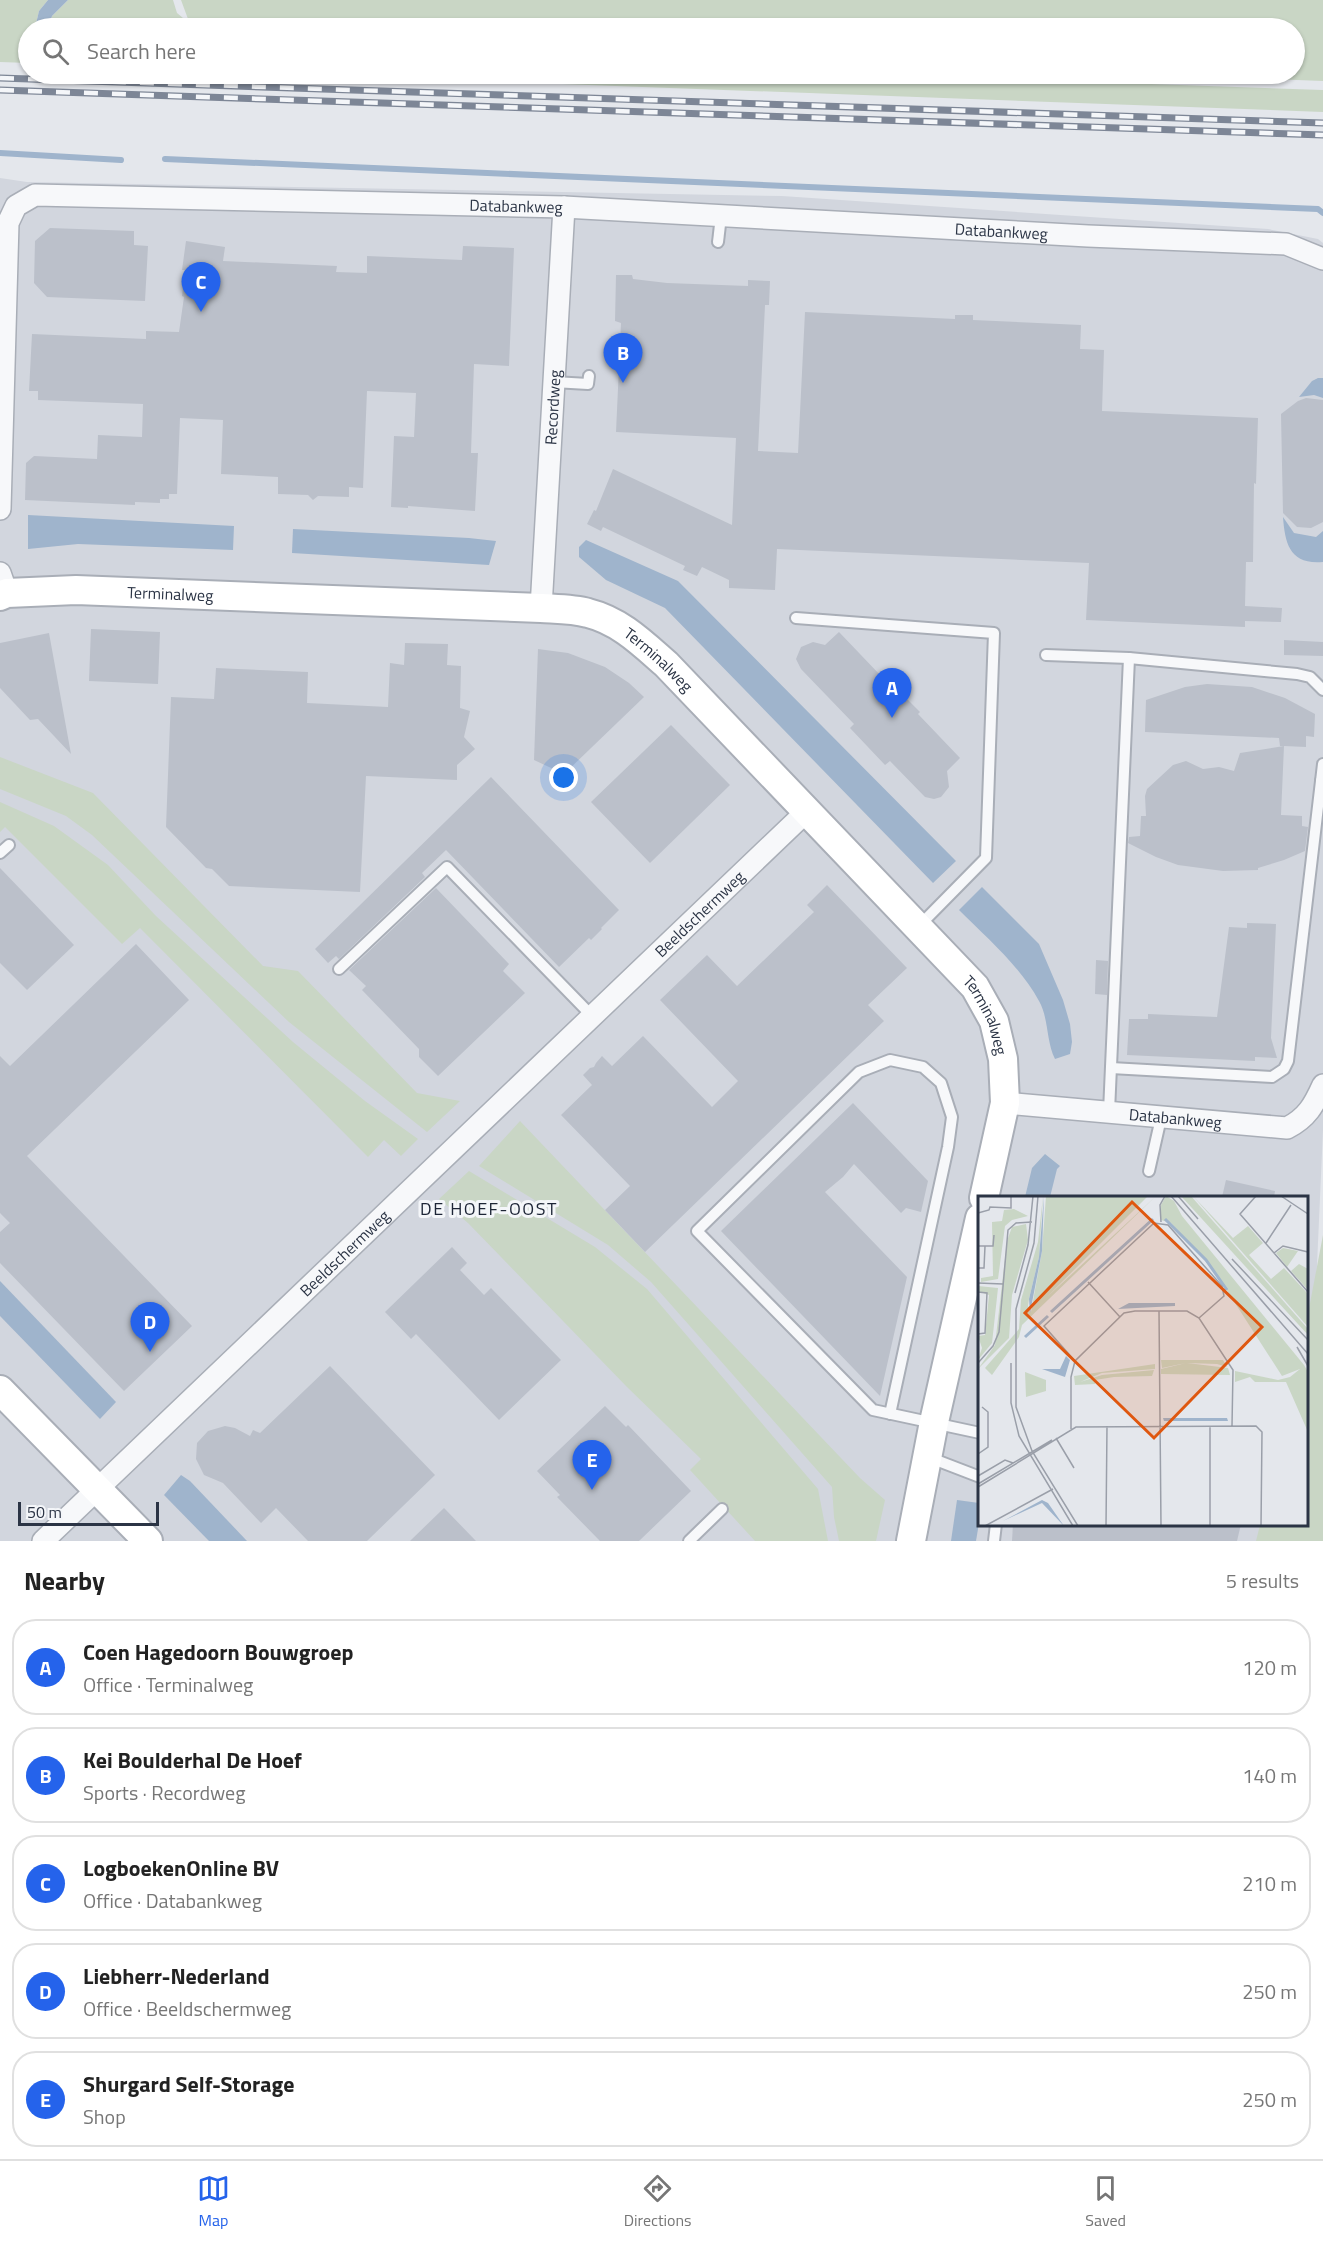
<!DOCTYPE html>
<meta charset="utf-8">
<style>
body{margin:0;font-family:"Titillium Web",sans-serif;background:#f2f2f2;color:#222}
.scale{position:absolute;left:18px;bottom:15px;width:141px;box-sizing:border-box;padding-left:6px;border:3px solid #2b3445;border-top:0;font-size:16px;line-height:21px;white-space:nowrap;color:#2b3445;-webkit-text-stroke:4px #f4f6f9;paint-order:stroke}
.you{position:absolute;left:564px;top:778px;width:21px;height:21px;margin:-15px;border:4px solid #fff;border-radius:50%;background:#1a73e8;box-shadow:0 0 0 9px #1a73e833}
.badge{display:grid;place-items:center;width:39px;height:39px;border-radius:50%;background:#2563eb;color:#fff;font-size:20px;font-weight:700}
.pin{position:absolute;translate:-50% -50px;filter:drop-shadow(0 2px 3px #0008)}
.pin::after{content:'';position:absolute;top:32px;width:21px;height:18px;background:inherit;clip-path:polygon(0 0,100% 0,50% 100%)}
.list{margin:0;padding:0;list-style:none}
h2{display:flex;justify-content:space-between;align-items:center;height:78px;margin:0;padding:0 24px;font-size:26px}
h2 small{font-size:20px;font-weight:400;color:#767676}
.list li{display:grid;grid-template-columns:39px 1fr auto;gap:18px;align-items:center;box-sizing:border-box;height:96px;margin:0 12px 12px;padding:0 12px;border:2px solid #e0e0e0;border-radius:24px}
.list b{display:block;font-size:22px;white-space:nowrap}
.list p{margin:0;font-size:20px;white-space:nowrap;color:#767676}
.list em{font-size:20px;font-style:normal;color:#767676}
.icon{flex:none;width:33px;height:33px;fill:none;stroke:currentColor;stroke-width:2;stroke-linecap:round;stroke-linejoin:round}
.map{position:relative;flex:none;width:1323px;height:1541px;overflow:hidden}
.search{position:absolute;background:#fff;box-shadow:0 2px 4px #0004;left:18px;right:18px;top:18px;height:66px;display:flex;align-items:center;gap:15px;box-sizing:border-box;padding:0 21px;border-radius:33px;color:#767676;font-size:22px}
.sheet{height:618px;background:#fff}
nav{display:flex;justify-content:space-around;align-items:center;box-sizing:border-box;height:84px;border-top:2px solid #e0e0e0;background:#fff;font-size:16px;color:#767676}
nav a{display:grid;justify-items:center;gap:3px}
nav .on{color:#2563eb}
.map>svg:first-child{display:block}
</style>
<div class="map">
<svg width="1323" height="1541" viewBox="0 0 1323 1541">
<rect width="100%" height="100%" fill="#e4e7ec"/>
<polygon fill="#d2d6de" points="0,178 27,182 782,196 1268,229 1318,239 1323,243 1323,1130 1307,1491 1306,1198 980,1198 980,1524 1305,1525 1304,1541 0,1541"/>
<g fill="#c9d6c5">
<polygon points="0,0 48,0 39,11 35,28 28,28 28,63 0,62"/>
<polygon points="68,0 173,0 177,13 195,28 48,28 52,16"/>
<polygon points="181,0 1323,0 1323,81 1133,74 1294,74 1294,28 206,28 188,19"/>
<polygon points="292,74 864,74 1323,90 1323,112"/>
<polygon points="0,757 93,793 263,966 298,971 417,1093 460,1101 427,1132 289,1022 92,835 66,816 0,789"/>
<polygon points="0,802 54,826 108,865 156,916 293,1042 365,1101 418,1139 401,1156 384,1140 368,1157 140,928 122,944 5,827 0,832"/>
<polygon points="520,1121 860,1478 885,1500 876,1541 839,1541 834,1517 832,1487 651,1282 608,1245 479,1166"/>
<polygon points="469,1171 595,1247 647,1289 818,1489 828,1541 755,1541 690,1470 701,1459 627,1387 468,1223 439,1199"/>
<polygon points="1323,1235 1323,1541 1256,1541 1260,1525 1306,1524 1307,1319"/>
</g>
<g fill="#9fb4cc">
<polygon points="48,0 68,0 52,16 48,28 35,28 39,11"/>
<polygon points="1318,378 1323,378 1323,398 1314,395 1299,397 1312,381"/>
<polygon points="28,515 234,526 233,550 78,544 28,549"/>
<path d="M1283,517l11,16 22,4 7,-6v31c-33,3 -38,-18 -40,-45z"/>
<polygon points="293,529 469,538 496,541 489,565 292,553"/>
<polygon points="586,540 678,581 956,861 933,883 665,608 606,580 579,557 579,547"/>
<path d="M982,887l57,57 24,56 7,24 2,18 -2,12 -15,5c-9,-18 -6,-40 -16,-58 -19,-35 -52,-63 -80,-91z"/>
<polygon points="1045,1154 1060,1166 1057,1169 1050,1197 1025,1197 1032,1168"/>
<polygon points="0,1281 116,1402 100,1419 0,1316"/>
<polygon points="181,1475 190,1481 247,1541 209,1541 164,1495"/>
<polygon points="957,1500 979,1503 979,1523 976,1541 951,1541"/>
</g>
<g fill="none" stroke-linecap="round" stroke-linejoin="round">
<g stroke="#9fb4cc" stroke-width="6">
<polyline points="0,153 121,160"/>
<polyline points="165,159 1318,209 1323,213"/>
</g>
</g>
<g fill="#bbc0ca">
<polygon points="50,228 134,231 134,245 148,246 145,301 47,297 34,283 35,241"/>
<polygon points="186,241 225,247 223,261 337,266 336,272 367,273 367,256 462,260 463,246 514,248 509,366 474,364 471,453 478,453 475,511 408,506 408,508 391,507 394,436 414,437 416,393 367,391 363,488 349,487 349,497 318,496 313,500 308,495 278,494 278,477 221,474 223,420 180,418 177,494 169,494 169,499 160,499 160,503 135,502 135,505 25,500 26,463 34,456 97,459 98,435 142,437 143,404 38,400 38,391 29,391 32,334 146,339 146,331 179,332 184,297 182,296 185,270 182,270"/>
<polygon points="616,275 632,275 633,279 667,283 748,286 748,280 770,281 769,305 765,305 758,451 798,453 805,312 955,319 955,315 973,315 973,320 1081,325 1080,349 1104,350 1102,411 1258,418 1256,484 1254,483 1253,562 1246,562 1245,606 1282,608 1281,622 1245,621 1245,627 1086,620 1089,563 777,549 775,590 729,588 729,580 702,567 697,576 683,570 685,566 603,527 601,531 587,524 594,510 596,511 613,469 732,525 736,438 616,432 621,323 615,321"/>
<polygon points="1306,398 1323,400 1323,522 1311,528 1297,527 1283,513 1281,414 1298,401"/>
<polygon points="91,629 160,632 158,684 89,681"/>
<polygon points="839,632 902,698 904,696 920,712 918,714 960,758 947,771 949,787 941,797 934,799 925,797 890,761 885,765 850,728 854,724 801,669 796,659 801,647 813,642 825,645"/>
<polygon points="49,633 71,754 38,719 30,720 0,688 0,643"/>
<polygon points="1284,640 1323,642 1323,656 1284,655"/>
<polygon points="405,643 448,644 447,665 461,666 460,708 470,711 464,737 475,749 457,765 457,780 366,776 360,892 229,886 212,869 206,868 166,827 171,697 214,699 216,668 237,669 308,672 307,703 388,707 390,663 404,665"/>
<polygon points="538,649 568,653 605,667 629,683 644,697 564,774 534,760"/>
<polygon points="1207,684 1252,687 1285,698 1315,714 1314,737 1306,736 1306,747 1284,746 1281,815 1302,816 1302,826 1308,827 1305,851 1284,860 1258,868 1258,870 1223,871 1178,865 1156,857 1128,843 1129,837 1140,836 1141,816 1146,816 1145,796 1147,789 1173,765 1186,761 1203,769 1219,767 1234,771 1240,753 1284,746 1280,746 1279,738 1145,732 1146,700 1185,687"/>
<polygon points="671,725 730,785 650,863 591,802"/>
<polygon points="491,777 619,910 601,928 602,929 591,940 589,938 559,967 446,850 422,873 425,877 339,959 336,956 328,963 315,949"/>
<polygon points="0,868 74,945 27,990 0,963"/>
<polygon points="827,885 907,968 868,1005 884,1021 645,1252 605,1210 630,1186 561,1115 592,1085 583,1075 590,1068 594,1067 596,1063 602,1056 612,1066 643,1036 712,1107 738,1081 660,1000 707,955 737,986 814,912 807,905"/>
<polygon points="436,888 509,964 503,971 525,993 438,1076 419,1057 419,1049 362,990 366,986 349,970"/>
<polygon points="1247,923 1276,924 1271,1038 1277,1058 1255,1057 1255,1061 1127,1055 1129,1019 1148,1019 1148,1014 1217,1017 1229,927 1247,928"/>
<polygon points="136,944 189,1000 27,1156 192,1326 124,1391 0,1263 0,1232 10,1223 0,1213 0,1056 10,1066"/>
<polygon points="1096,960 1108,961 1107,995 1095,994"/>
<polygon points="853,1103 928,1181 921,1212 906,1208 901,1213 854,1164 843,1177 825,1192 907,1277 880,1396 721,1231"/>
<polygon points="1226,1180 1275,1191 1274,1197 1222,1197"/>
<polygon points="452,1247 467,1263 460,1270 484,1295 491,1288 561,1360 499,1420 416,1334 411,1339 385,1312"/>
<polygon points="330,1366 435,1475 367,1541 308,1541 276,1508 261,1523 223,1483 204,1475 196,1459 197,1443 208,1431 225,1426 235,1428 250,1436 253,1430 260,1433"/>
<polygon points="605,1406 626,1427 628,1425 691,1491 639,1541 600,1541 557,1497 560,1495 537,1471"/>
<polygon points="444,1508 476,1541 410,1541"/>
<polygon points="1013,1524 1241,1524 1237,1541 1012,1541"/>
</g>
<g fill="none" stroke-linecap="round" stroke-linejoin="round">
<g stroke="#a9aeb7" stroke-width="14">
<g id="lane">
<polyline points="718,242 721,216"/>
<polyline points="554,382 588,384 589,376"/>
<polyline points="796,618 994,633 986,858 919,926"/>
<polyline points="1046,655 1129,658 1297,674 1310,677 1323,690"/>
<polyline points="1323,764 1321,781 1323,781"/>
<polyline points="0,853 9,845"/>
<polyline points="339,969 447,867 592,1016"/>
<polyline points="1111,1068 1272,1077 1284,1069 1288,1061 1321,781"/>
<polyline points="1109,1112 1129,658"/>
<polyline points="1149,1171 1161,1118"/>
<polyline points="890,1414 948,1147 952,1117 941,1083 923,1067 890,1060 859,1072 697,1231 873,1410 980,1433"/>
<polyline points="928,1457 980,1477"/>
<polyline points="689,1541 722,1509"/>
<polyline points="994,1541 996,1524"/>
</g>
</g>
<g stroke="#a9aeb7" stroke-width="24">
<g id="street">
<path id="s1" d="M0,509l8,-286 8,-17 19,-11 529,12 524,29 198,8 37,15"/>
<polyline points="0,573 7,593"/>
<path id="s2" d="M541,608l23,-401"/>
<path id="s3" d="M1005,1103l282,25c20,-10 27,-23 36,-43"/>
<path id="s4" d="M43,1541l763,-729"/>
</g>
</g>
<g stroke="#a9aeb7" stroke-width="32">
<g id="secondary">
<path id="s5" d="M0,596l7,-3 69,-3 465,18c16,1 33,1 47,5 32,8 54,30 78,51l309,323 19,34 9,38 2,44 -21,95"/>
<polyline points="0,1390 148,1541"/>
<polyline points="911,1541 934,1422 980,1218"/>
</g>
</g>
<use href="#lane" stroke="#f7f8fa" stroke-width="10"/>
<use href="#street" stroke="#f7f8fa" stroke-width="21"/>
<use href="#secondary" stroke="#fff" stroke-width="28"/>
<g stroke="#7d8696" stroke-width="7">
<g id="rail">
<polyline points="0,78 1323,123"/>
<polyline points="0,90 1323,135"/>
</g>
</g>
<use href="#rail" stroke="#f4f6f9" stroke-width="4.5" stroke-dasharray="14" stroke-linecap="butt"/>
</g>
<g text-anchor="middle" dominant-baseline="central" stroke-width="6" stroke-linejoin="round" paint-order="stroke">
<g font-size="16" fill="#2b3445" stroke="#f4f6f9">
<text stroke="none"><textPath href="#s1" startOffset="808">Databankweg</textPath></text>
<text stroke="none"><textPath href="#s1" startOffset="1294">Databankweg</textPath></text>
<text stroke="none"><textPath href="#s2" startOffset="201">Recordweg</textPath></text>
<text stroke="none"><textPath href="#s5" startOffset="171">Terminalweg</textPath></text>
<text stroke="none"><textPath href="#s5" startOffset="675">Terminalweg</textPath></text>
<text stroke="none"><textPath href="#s4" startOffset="908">Beeldschermweg</textPath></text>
<text stroke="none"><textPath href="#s5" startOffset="1161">Terminalweg</textPath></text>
<text stroke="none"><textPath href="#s3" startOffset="171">Databankweg</textPath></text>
<text stroke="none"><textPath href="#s4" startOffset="417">Beeldschermweg</textPath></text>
</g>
<g font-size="18" letter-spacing="1.5" fill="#1d2536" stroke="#f4f6f9">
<text x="489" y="1208">DE HOEF-OOST</text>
</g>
</g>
<g transform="translate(978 1196)">
<rect width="330" height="330" fill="#e4e7ec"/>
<path d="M65,0l-4,61 -10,42 -1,7 3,6 11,-61 4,-55h102l-101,101 109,-101 -134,129 -3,12 -27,38 -7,-7 34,-39 2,-29 17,-58zM188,0l8,5 8,15 122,149 4,7v60l-22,-50h-31l-5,-5 -15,5v-11l43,9 12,-3 10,-8 -18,7 -67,-104 -44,-49 -10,-3v-15zM203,0h10l117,133v6zM215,0l40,42 15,-12 15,17 -14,12 22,24 13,-11 24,26v33zM36,13l14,7 -16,4 -7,6 -7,53 -17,3v-4l12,-2 -1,-54 10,-1 2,-11zM48,28l2,16 -16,55 -3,43 -31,31 17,-24 12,-104 5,-14zM305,52l15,3 -11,16 -11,-14zM321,68l9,5v21l-17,-19zM0,90l20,2 -6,55 -14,17 4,-12 -4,-12 7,-1 4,-40 -11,-4zM183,164h62l4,7 -10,-3 -30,-1 41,5 2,7 -69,-1v-5l25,-6 -24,5zM177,168v5l-53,4 -22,9 22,-7 52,-5 -2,6 -38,1 -19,3v4l-20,1 -1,-9zM47,176l21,8v11l-20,6z" fill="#c9d6c5"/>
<path d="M66,0l-2,55 -12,62 -1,-14 10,-42zM151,107h46v3l-57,3zM88,160l4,4 -5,17 -23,-8h18zM185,222h64l1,3h-64zM64,304l6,3 16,23 -22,-23 -39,18z" fill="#9fb4cc"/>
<path fill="none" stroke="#9fb4cc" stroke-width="3" d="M187,23l41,41 21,30M73,116l102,-93M47,141l23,-21"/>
<path fill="none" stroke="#9a9fa9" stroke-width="1.5" d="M60,0l-4,47 -18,66v98l16,44 46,75M193,0l137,158M200,0l20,23M278,0l-16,18 68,78M303,0l27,18M0,17l11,-3 1,-3 21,1v-12M183,26l-1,-17 5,-9M288,47l25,-38M0,50h15l1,-11M296,57l9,-7 25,6M254,63l76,81M0,72h6l1,-22M110,86l32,35M0,87l25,1M0,96l9,1 -2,40 -7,1M37,97l13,-48 5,-49M181,115l2,215M319,151l11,19M97,165l-31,-35 110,-103 14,2 54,61 2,10 -25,22M0,167l15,-17 6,-14 9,-102 8,-7 16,-1M33,167v40l8,33 54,90M232,230v100M93,233v-52l4,-16 49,-48 11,-2h52l12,7 34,52 -1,56M78,242l18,30M0,258l10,-7v-35l-6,-5M0,280l27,-16 8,3M0,288l74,-44M0,291l98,-60 180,-1 6,6 -1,94M7,330l68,-37M128,330l1,-100"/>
<path fill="#df570f" fill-opacity="0.15" stroke="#df570f" stroke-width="3" d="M154,6l130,125 -108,111 -129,-125z"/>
<rect width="330" height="330" fill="none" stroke="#2b3445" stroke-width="3"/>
</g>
</svg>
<div class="scale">50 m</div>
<div class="you"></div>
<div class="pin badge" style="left:892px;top:718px">A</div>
<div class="pin badge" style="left:623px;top:383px">B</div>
<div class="pin badge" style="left:201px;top:312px">C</div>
<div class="pin badge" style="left:150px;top:1352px">D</div>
<div class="pin badge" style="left:592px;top:1490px">E</div>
<div class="search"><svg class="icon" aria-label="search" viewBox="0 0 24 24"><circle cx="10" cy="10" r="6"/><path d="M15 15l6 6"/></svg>Search here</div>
</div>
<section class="sheet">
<h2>Nearby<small>5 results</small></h2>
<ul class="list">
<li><span class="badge">A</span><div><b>Coen Hagedoorn Bouwgroep</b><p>Office · Terminalweg</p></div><em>120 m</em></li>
<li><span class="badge">B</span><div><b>Kei Boulderhal De Hoef</b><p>Sports · Recordweg</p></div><em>140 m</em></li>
<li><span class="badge">C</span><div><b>LogboekenOnline BV</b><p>Office · Databankweg</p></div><em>210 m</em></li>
<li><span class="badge">D</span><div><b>Liebherr-Nederland</b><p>Office · Beeldschermweg</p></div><em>250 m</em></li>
<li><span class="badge">E</span><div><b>Shurgard Self-Storage</b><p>Shop</p></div><em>250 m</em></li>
</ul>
</section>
<nav>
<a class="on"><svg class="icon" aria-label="map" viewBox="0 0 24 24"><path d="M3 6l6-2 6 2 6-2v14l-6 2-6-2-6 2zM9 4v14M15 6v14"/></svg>Map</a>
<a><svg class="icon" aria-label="directions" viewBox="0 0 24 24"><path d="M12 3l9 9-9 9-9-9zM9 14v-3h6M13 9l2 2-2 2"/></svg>Directions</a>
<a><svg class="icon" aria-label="saved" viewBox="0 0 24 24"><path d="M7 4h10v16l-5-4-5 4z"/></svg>Saved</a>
</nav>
